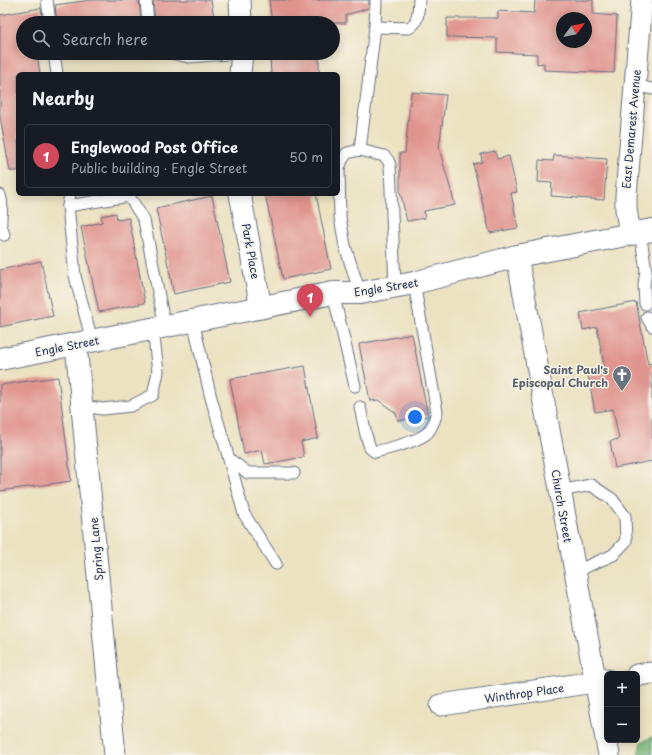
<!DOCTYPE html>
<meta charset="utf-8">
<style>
body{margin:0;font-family:"Playpen Sans",sans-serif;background:#20242c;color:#f1f3f6}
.controls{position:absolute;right:12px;bottom:12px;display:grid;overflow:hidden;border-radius:6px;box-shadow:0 2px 10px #0003}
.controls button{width:36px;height:36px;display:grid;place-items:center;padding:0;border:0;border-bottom:1px solid #363941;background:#171b24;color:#f1f3f6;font:20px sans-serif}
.compass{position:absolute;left:556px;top:12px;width:36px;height:36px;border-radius:50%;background:#171b24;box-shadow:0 2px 10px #0003;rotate:58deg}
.you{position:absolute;left:415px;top:417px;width:14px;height:14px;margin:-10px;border:3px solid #fff;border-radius:50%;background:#1a73e8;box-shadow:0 0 0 6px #1a73e833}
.badge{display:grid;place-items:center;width:26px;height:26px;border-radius:50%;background:#d1495b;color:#fff;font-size:13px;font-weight:700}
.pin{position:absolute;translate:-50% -33px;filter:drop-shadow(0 1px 2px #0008)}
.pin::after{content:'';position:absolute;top:21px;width:14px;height:12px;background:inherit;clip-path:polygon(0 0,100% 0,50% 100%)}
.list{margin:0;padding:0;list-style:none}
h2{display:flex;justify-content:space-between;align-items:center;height:52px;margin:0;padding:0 16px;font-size:17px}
h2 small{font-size:13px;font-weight:400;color:#9ea1a6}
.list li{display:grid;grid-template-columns:26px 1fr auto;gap:12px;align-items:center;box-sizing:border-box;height:64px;margin:0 8px 8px;padding:0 8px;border:1px solid #363941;border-radius:6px}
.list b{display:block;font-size:15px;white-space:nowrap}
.list p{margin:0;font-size:13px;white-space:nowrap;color:#9ea1a6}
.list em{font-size:13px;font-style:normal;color:#9ea1a6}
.icon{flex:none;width:22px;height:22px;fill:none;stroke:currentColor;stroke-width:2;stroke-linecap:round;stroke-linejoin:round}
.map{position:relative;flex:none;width:652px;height:755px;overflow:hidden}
.search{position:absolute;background:#171b24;box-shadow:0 2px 10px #0003;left:16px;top:16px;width:324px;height:44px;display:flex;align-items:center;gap:10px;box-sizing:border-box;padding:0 14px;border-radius:22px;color:#9ea1a6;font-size:15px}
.panel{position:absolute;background:#171b24;box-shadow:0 2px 10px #0003;left:16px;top:72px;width:324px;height:124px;border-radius:6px}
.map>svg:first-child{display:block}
</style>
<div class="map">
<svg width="652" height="755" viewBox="0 0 652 755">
<rect width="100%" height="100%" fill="#f7f3e8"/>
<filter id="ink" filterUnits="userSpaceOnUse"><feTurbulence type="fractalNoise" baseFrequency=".025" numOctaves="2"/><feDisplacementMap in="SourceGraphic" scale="8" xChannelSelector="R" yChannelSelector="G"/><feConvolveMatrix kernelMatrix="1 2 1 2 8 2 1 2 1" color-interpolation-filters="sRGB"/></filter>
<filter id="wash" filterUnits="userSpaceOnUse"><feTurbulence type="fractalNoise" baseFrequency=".012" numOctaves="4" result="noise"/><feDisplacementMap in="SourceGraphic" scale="16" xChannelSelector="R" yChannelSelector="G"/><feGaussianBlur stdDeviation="0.9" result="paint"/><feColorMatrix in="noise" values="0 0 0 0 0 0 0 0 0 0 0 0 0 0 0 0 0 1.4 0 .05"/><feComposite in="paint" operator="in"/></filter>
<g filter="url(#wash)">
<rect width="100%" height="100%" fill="#ebe2c1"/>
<polygon fill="#72b376" stroke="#46716a" points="652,737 652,755 638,755 641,742"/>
<g id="blocks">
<g fill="#e0948e" fill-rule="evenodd">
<polygon points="91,0 139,0 141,23 57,23 55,5"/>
<polygon points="153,0 211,0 215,23 155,23"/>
<polygon points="269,0 369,0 369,8 346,15 346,23 272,23"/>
<path d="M535,0h58v14l24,2 -3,57 -70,-3v-7l-7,1v-10l-40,-2v-14l-50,-1v-19h51v-7l36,2zM562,18h24v24h-24z"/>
<polygon points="41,8 43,23 23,23 23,53 37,53 40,74 18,74 18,171 10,171 0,117 0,15"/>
<polygon points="276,53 319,53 319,74 271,74 270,59"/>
<polygon points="411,92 446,95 439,148 455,205 424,211 425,218 407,221 400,191 400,153 405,153"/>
<polygon points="495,151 497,159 509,156 517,192 511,193 518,228 490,233 473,164 482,162 481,154"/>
<polygon points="554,155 607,159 604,200 551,196 552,183 538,182 539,160 553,161"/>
<polygon points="265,194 316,194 331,269 283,279"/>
<polygon points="212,196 230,282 174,294 156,208"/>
<polygon points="116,213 117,220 129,218 145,303 99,312 81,227 102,222 101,216"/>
<polygon points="41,261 53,316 0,327 0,270"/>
<polygon points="636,302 648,364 652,363 652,461 615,468 610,441 619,439 613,409 595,412 588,375 605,372 597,327 583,330 580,313"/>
<polygon points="412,334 428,416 398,421 396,413 378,400 370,401 359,344"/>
<polygon points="305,366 318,438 301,442 304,457 265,464 262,450 244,454 230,379"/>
<polygon points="58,377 71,481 0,491 0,385"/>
</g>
</g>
</g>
<g filter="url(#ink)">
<use href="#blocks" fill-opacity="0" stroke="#646e81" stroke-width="1"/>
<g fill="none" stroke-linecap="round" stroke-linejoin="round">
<g stroke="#646e81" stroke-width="13">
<g id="service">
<polyline points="47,0 50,23"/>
<polyline points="146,0 148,23"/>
<path d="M375,27l34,1c10,-5 9,-18 10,-28"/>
<polyline points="54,53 57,74"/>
<polyline points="171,53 188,57 242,53"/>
<polyline points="634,85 652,89"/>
<polyline points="360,150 375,27 376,0"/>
<polyline points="70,194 68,206 75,276 92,341"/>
<path d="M0,195c4,12 0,19 1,30 1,3 2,7 3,10"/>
<polyline points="68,206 129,196 144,220 165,327"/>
<polyline points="640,232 646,270 644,285 645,304"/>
<polyline points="333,293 355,386"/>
<polyline points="360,293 345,246 340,217 339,169 342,160 347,153 360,150 384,156 388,160 390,165 395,287"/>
<polyline points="647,317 652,326"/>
<polyline points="193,321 211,398 229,459 248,473 294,473"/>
<polyline points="82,406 103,409 131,406 153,395 158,372 153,329"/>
<path d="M360,407l6,28 4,13 5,4c12,-3 46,-11 53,-20 5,-6 7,-13 9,-20l-23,-129"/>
<polyline points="229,459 244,514 276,564"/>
<polyline points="560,491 591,485 612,499 625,516 626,541 613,555 574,572"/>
</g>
</g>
<g stroke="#646e81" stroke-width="23">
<g id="minor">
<polyline points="240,0 241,23"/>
<polyline points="240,74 242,53"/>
<polyline points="240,194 261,308"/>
<polyline points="630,234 626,209 626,196 642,0"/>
<polyline points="517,256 609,755"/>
<polyline points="76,344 115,755"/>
<polyline points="637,675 652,673"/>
<polyline points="441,705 607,680"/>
</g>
</g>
<g stroke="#646e81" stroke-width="24">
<polyline id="primary" points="0,359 333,293 360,293 414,283 517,256 652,230"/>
</g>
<use href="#service" stroke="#fff" stroke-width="11"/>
<use href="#minor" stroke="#fff" stroke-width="21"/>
<use href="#primary" stroke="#fff" stroke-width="22"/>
</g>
</g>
<defs>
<g id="church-pin" transform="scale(1)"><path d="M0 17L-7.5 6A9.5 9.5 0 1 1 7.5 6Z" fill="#6b7280" stroke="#f7f3e8"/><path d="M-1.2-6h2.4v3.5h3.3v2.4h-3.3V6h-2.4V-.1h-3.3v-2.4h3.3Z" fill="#fff"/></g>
</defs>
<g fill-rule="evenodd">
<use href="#church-pin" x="622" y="375"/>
</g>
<g text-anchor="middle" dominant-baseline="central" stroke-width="3" stroke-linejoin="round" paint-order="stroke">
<g font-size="11" fill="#1b2f5e" stroke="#f7f3e8">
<text transform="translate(631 129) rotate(-85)">East Demarest Avenue</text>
<text transform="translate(251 251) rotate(80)">Park Place</text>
<text transform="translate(386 287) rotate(-9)">Engle Street</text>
<text transform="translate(67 346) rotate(-11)">Engle Street</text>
<text transform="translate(562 506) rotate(80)">Church Street</text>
<text transform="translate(96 549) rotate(-95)">Spring Lane</text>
<text transform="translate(524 693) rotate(-8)">Winthrop Place</text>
</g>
<g font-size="11" font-weight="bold" fill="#5b616d" stroke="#f7f3e8" text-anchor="end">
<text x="608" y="369">Saint Paul's<tspan x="608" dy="13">Episcopal Church</tspan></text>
</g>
</g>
</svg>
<div class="controls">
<button>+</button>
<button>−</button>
</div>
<svg class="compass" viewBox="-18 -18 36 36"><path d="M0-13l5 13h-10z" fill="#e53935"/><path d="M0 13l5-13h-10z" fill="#9ea1a6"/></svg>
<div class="you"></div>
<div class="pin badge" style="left:310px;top:317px">1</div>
<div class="search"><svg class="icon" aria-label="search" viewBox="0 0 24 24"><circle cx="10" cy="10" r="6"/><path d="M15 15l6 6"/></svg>Search here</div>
<section class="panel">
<h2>Nearby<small></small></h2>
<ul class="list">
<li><span class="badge">1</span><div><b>Englewood Post Office</b><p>Public building · Engle Street</p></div><em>50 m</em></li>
</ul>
</section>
</div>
